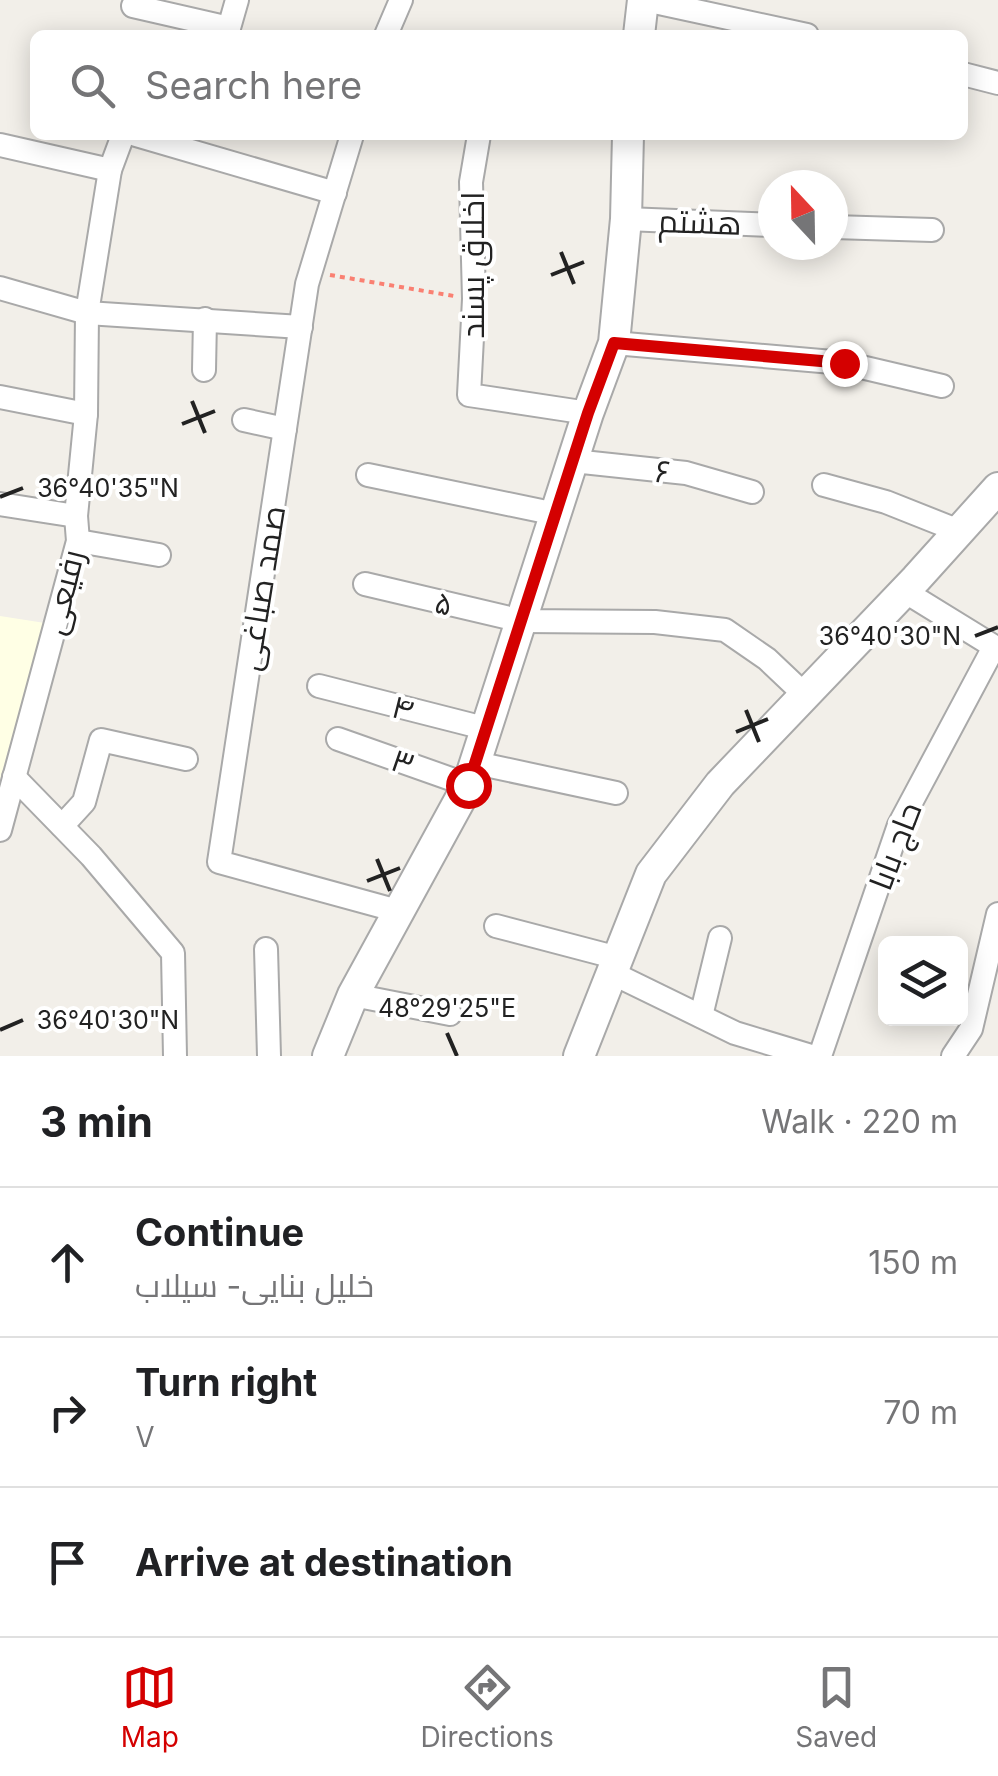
<!DOCTYPE html>
<meta charset="utf-8">
<style>
body{margin:0;font-family:Inter,Cairo,sans-serif;background:#f2f2f2;color:#202124}
.controls{position:absolute;right:30px;bottom:30px;display:grid;overflow:hidden;border-radius:15px;box-shadow:0 5px 25px #0003}
.controls button{width:90px;height:90px;display:grid;place-items:center;padding:0;border:0;border-bottom:2px solid #e0e0e0;background:#fff;color:#202124;font:50px sans-serif}
.compass{position:absolute;left:758px;top:170px;width:90px;height:90px;border-radius:50%;background:#fff;box-shadow:0 5px 25px #0003;rotate:338deg}
.stop{position:absolute;width:30px;height:30px;margin:-22px;border:8px solid #d40000;border-radius:50%;background:#fff}
.stop.end{background:#d40000;border-color:#fff;box-shadow:0 2px 10px #0008}
.list{margin:0;padding:0;list-style:none}
h2{display:flex;justify-content:space-between;align-items:center;height:130px;margin:0;padding:0 40px;font-size:42px}
h2 small{font-size:32px;font-weight:400;color:#757577}
.list li{display:grid;grid-template-columns:65px 1fr auto;gap:30px;align-items:center;box-sizing:border-box;height:150px;padding:0 40px;border-top:2px solid #e0e0e0}
.list b{display:block;font-size:38px;white-space:nowrap}
.list p{margin:0;font-size:32px;white-space:nowrap;color:#757577}
.list em{font-size:32px;font-style:normal;color:#757577}
.icon{flex:none;width:55px;height:55px;fill:none;stroke:currentColor;stroke-width:2;stroke-linecap:round;stroke-linejoin:round}
.map{position:relative;flex:none;width:998px;height:1056px;overflow:hidden}
.search{position:absolute;background:#fff;box-shadow:0 5px 25px #0003;left:30px;right:30px;top:30px;height:110px;display:flex;align-items:center;gap:25px;box-sizing:border-box;padding:0 35px;border-radius:15px;color:#757577;font-size:38px}
.sheet{height:580px;background:#fff}
nav{display:flex;justify-content:space-around;align-items:center;box-sizing:border-box;height:140px;border-top:2px solid #e0e0e0;background:#fff;font-size:28px;color:#757577}
nav a{display:grid;justify-items:center;gap:5px}
nav .on{color:#d40000}
.map>svg:first-child{display:block}
</style>
<div class="map">
<svg width="998" height="1056" viewBox="0 0 998 1056">
<rect width="100%" height="100%" fill="#f2efe9"/>
<polygon fill="#ffffe5" points="0,616 45,623 0,779"/>
<g fill="none" stroke-linecap="round" stroke-linejoin="round">
<g stroke="#a9a9a9" stroke-width="26">
<g id="minor">
<polyline points="645,0 807,35"/>
<polyline points="133,6 229,28"/>
<polyline points="227,35 237,0"/>
<polyline points="386,35 401,0"/>
<polyline points="963,74 998,83"/>
<polyline points="136,135 335,193"/>
<polyline points="352,135 307,284 219,862 398,911"/>
<polyline points="479,135 471,182 474,299 469,395 588,413"/>
<polyline points="0,145 110,170"/>
<polyline points="626,219 773,225"/>
<polyline points="833,227 932,230"/>
<polyline points="0,288 87,313 301,327"/>
<polyline points="614,343 844,363 942,386"/>
<polyline points="204,370 205,319"/>
<polyline points="0,397 86,414"/>
<polyline points="244,420 285,429"/>
<polyline points="573,461 686,473 752,492"/>
<polyline points="368,475 556,514"/>
<polyline points="824,485 886,502 959,531"/>
<polyline points="0,504 76,516"/>
<polyline points="78,541 159,555"/>
<polyline points="365,584 522,621 655,622 725,630 767,659 805,695"/>
<polyline points="904,591 998,649"/>
<polyline points="319,686 488,729"/>
<polyline points="338,739 468,785"/>
<polyline points="476,763 616,793"/>
<polyline points="14,777 91,856 173,953 175,1056"/>
<polyline points="62,826 84,802 101,740 186,759"/>
<polyline points="0,830 78,541 76,516 86,414 87,313 110,170 123,135"/>
<polyline points="496,926 618,958"/>
<polyline points="266,949 269,1056"/>
<polyline points="612,973 735,1033 811,1056"/>
<polyline points="353,995 450,1014"/>
<polyline points="701,1016 720,938"/>
<polyline points="820,1056 899,825 994,647"/>
<polyline points="953,1056 971,1029 998,914"/>
</g>
</g>
<g stroke="#a9a9a9" stroke-width="34">
<g id="tertiary">
<polyline points="639,35 643,0"/>
<polyline points="328,1056 353,995 468,785 588,413 614,343 626,219 628,135"/>
<polyline points="579,1056 651,874 720,784 916,579 998,488"/>
</g>
</g>
<polyline stroke="#fa8072" stroke-width="4" stroke-dasharray="5 5" stroke-linecap="butt" points="330,275 454,296"/>
<use href="#minor" stroke="#fff" stroke-width="22"/>
<use href="#tertiary" stroke="#fff" stroke-width="30"/>
</g>
<g fill="none" stroke-linecap="round" stroke-linejoin="round">
<polyline stroke="#d40000" stroke-width="12" points="468,785 588,413 614,343 844,363"/>
</g>
<path fill="none" stroke="#222" stroke-width="4" d="M561,252l13,32M551,275l33,-13M192,401l13,32M182,424l33,-13M0,497l23,-9M975,636l23,-9M746,710l13,32M736,732l32,-13M377,859l13,32M367,881l33,-13M0,1030l23,-10M447,1033l10,23"/>
<g text-anchor="middle" dominant-baseline="central" stroke-width="8" stroke-linejoin="round" paint-order="stroke">
<g font-size="32" fill="#222" stroke="#fff">
<text transform="translate(700 222) rotate(2)">هشتم</text>
<text transform="translate(472 265) rotate(-90)">اخلاق پسند</text>
<text transform="translate(663 471) rotate(6)">۶</text>
<text transform="translate(261 588) rotate(-81)">صمد صباغی</text>
<text transform="translate(63 592) rotate(-76)">رفیعی</text>
<text transform="translate(444 603) rotate(14)">۵</text>
<text transform="translate(403 708) rotate(14)">۴</text>
<text transform="translate(403 762) rotate(19)">۳</text>
<text transform="translate(895 846) rotate(-69)">حاج بابا</text>
</g>
</g>
<g font-size="25" text-anchor="middle" fill="#222" stroke="#fff" stroke-width="8" stroke-linejoin="round" paint-order="stroke">
<text x="108" y="497">36°40'35"N</text>
<text x="890" y="645">36°40'30"N</text>
<text x="447" y="1017">48°29'25"E</text>
<text x="108" y="1029">36°40'30"N</text>
</g>
</svg>
<div class="controls">
<button><svg class="icon" aria-label="layers" viewBox="0 0 24 24"><path d="M12 4l9 5-9 5-9-5zM3 14l9 5 9-5"/></svg></button>
</div>
<svg class="compass" viewBox="-18 -18 36 36"><path d="M0-13l5 13h-10z" fill="#e53935"/><path d="M0 13l5-13h-10z" fill="#757577"/></svg>
<div class="stop" style="left:468px;top:785px"></div>
<div class="stop end" style="left:844px;top:363px"></div>
<div class="search"><svg class="icon" aria-label="search" viewBox="0 0 24 24"><circle cx="10" cy="10" r="6"/><path d="M15 15l6 6"/></svg>Search here</div>
</div>
<section class="sheet">
<h2>3 min<small>Walk · 220 m</small></h2>
<ul class="list">
<li><svg class="icon" aria-label="ahead" viewBox="0 0 24 24"><path d="M12 20V5M6 11l6-6 6 6"/></svg><div><b>Continue</b><p>خلیل بنایی- سیلاب</p></div><em>150 m</em></li>
<li><svg class="icon" aria-label="right" viewBox="0 0 24 24"><path d="M7 20v-9h11M14 6l5 5-5 5"/></svg><div><b>Turn right</b><p>۷</p></div><em>70 m</em></li>
<li><svg class="icon" aria-label="arrive" viewBox="0 0 24 24"><path d="M6 21V4h12l-3 4 3 4H6"/></svg><div><b>Arrive at destination</b></div></li>
</ul>
</section>
<nav>
<a class="on"><svg class="icon" aria-label="map" viewBox="0 0 24 24"><path d="M3 6l6-2 6 2 6-2v14l-6 2-6-2-6 2zM9 4v14M15 6v14"/></svg>Map</a>
<a><svg class="icon" aria-label="directions" viewBox="0 0 24 24"><path d="M12 3l9 9-9 9-9-9zM9 14v-3h6M13 9l2 2-2 2"/></svg>Directions</a>
<a><svg class="icon" aria-label="saved" viewBox="0 0 24 24"><path d="M7 4h10v16l-5-4-5 4z"/></svg>Saved</a>
</nav>
